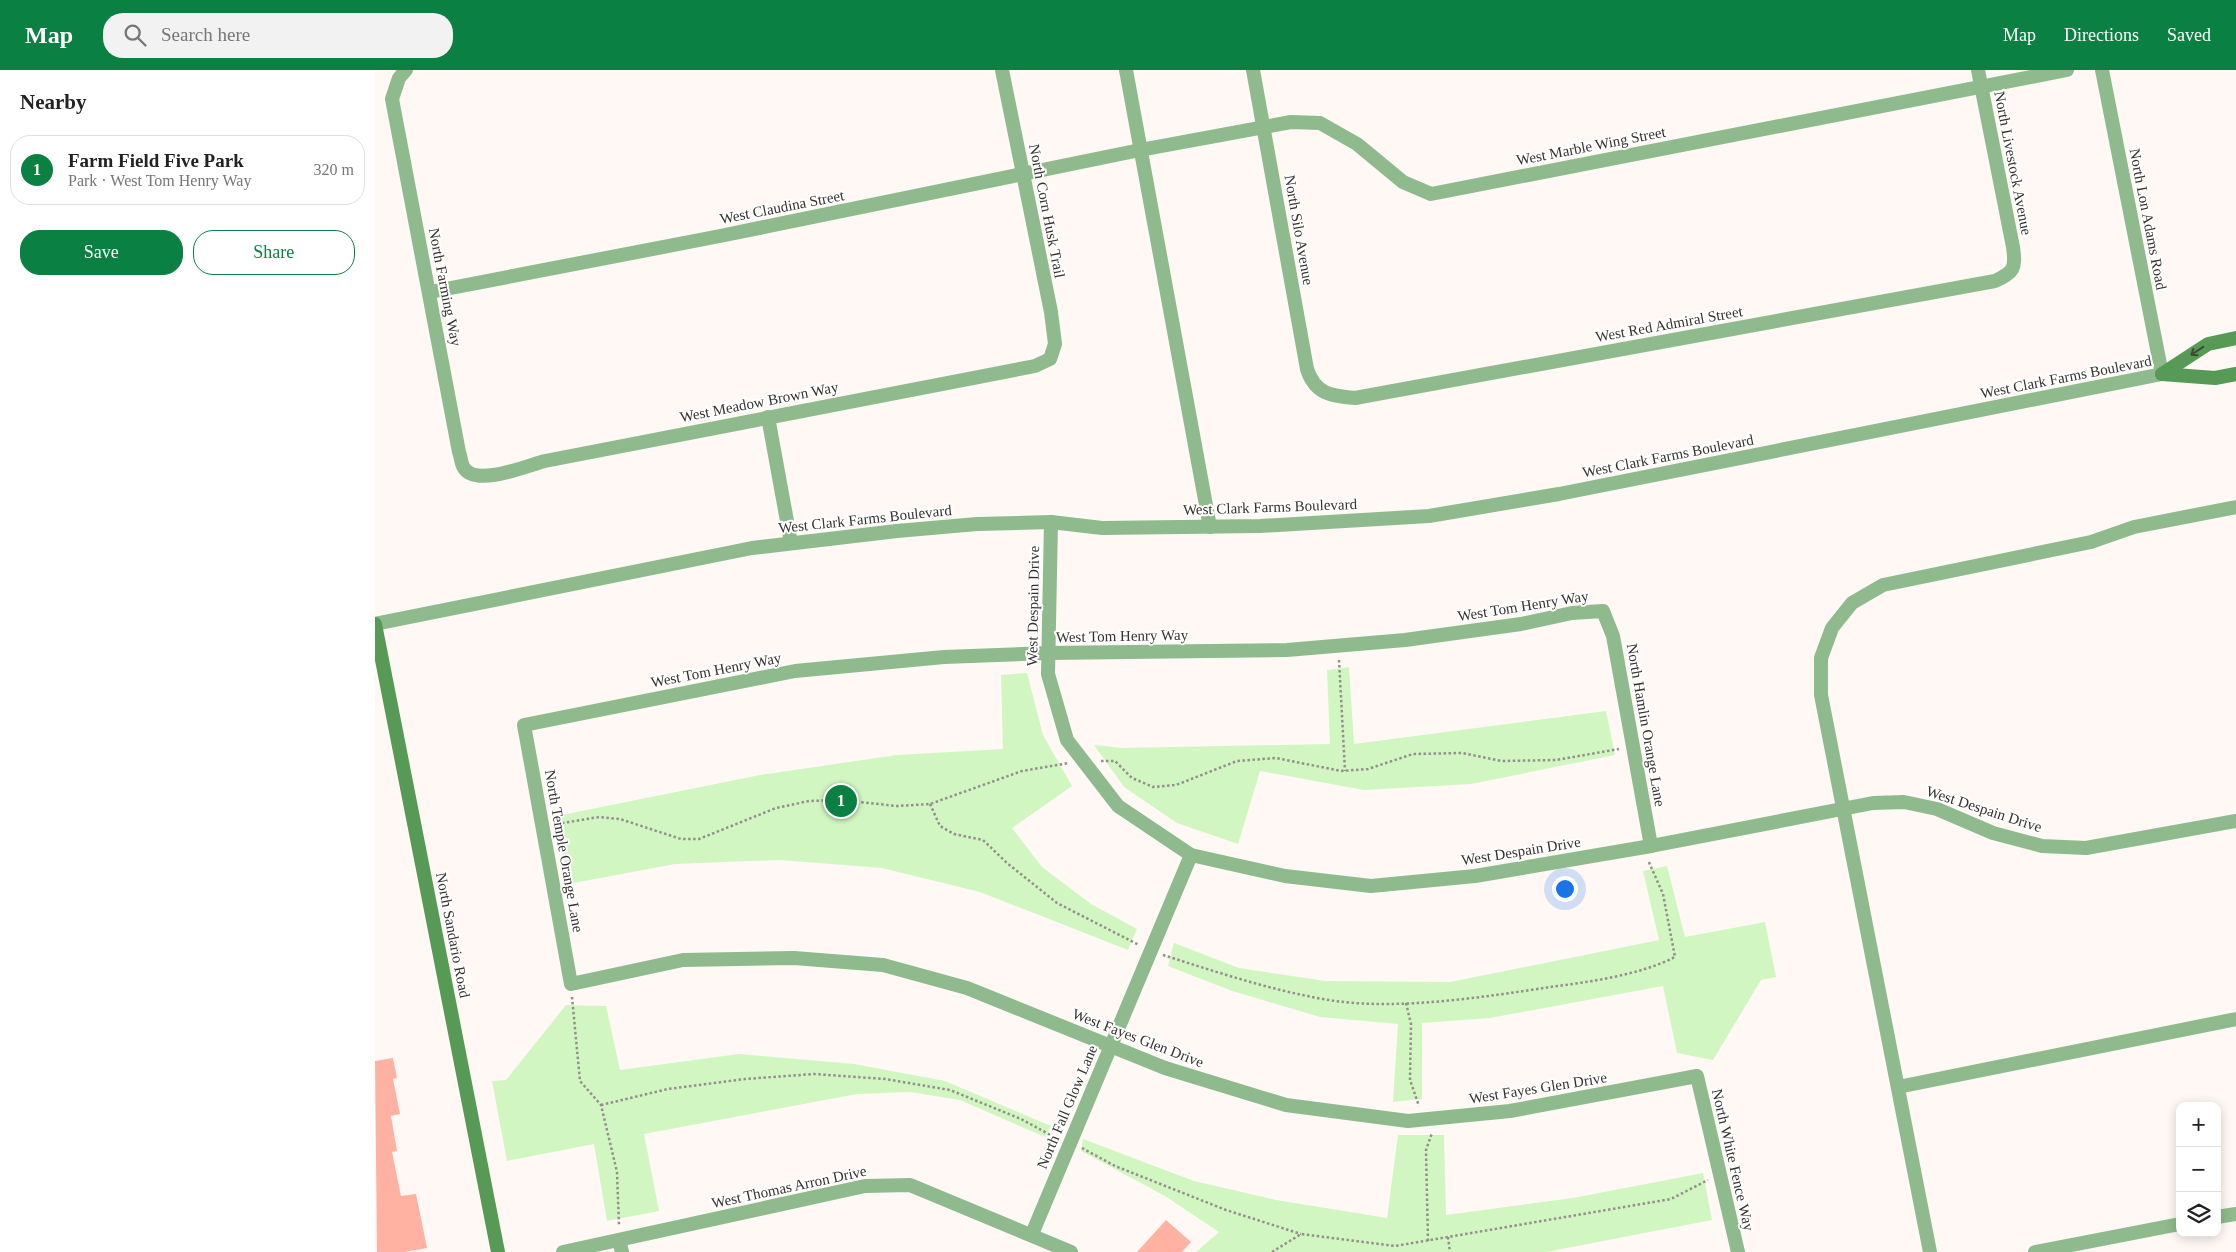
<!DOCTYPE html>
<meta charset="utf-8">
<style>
body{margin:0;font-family:"Times New Roman",serif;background:#f2f2f2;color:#222}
.controls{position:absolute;right:15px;bottom:15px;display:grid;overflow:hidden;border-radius:10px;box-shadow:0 2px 12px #0003}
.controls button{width:45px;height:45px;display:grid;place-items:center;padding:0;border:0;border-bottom:1px solid #e0e0e0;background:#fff;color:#222;font:25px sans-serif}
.you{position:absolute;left:1189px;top:818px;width:18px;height:18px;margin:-12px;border:4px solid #fff;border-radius:50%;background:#1a73e8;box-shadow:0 0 0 8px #1a73e833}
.badge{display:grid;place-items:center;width:32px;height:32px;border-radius:50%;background:#0b8043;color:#fff;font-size:16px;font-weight:700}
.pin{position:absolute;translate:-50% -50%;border:2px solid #fff;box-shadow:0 1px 5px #0006}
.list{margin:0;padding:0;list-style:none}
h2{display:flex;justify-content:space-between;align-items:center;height:65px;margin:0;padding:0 20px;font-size:21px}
h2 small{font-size:16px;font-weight:400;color:#767676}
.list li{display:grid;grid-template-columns:32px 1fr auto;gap:15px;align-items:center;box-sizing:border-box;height:70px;margin:0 10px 10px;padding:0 10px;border:1px solid #e0e0e0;border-radius:20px}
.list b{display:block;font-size:19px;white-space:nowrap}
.list p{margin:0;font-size:16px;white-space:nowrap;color:#767676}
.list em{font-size:16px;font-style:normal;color:#767676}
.actions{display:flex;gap:10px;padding:15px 20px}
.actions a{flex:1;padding:11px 0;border:1px solid #0b8043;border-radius:20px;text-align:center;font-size:18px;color:#0b8043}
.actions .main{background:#0b8043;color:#fff}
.icon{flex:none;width:28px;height:28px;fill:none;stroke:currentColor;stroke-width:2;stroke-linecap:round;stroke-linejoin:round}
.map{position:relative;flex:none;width:1861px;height:1182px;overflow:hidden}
header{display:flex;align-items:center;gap:30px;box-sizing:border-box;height:70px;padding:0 25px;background:#0b8043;color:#fff}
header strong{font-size:24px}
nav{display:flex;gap:28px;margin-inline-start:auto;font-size:18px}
.search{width:350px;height:45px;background:#f2f2f2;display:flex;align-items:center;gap:12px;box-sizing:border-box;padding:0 18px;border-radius:20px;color:#767676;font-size:19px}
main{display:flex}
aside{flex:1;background:#fff}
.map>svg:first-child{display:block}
</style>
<header>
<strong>Map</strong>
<div class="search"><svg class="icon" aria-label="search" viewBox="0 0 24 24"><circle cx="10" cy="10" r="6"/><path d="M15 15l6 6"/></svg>Search here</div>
<nav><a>Map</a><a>Directions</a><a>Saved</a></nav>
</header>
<main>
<aside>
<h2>Nearby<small></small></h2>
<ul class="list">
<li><span class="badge">1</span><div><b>Farm Field Five Park</b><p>Park · West Tom Henry Way</p></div><em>320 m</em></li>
</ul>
<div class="actions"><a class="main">Save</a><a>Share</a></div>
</aside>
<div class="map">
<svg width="1861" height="1182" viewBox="0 0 1861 1182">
<rect width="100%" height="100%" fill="#fff8f5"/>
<g fill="#d1f6c2">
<polygon points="974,597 979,674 1231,641 1240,685 1096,714 989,720 885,701 863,774 802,753 749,717 719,675 747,678 955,674 952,600"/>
<polygon points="652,603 668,665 697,716 637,758 667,797 716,834 762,859 753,880 605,822 507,798 405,790 300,794 193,814 182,746 385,705 522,685 628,679 626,605"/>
<polygon points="1292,796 1310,867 1390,852 1401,907 1386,910 1338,990 1302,983 1288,916 1115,948 1047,953 1047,1029 1018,1032 1023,954 945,947 857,921 793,896 799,873 864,898 950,911 1075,912 1284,870 1268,801"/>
<polygon points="191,935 231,936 245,1000 364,984 479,994 570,1011 676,1056 670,1067 585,1030 535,1022 482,1024 269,1064 284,1141 232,1151 219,1074 132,1091 117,1011 131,1010"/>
<polygon points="1023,1065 1069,1065 1071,1145 1198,1128 1328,1103 1337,1150 1171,1182 821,1182 844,1162 790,1126 706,1081 708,1069 819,1111 901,1130 1012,1148"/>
</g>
<g fill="#ffb2a1">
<polygon points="18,988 22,1008 18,1009 25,1044 16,1046 22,1081 17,1082 26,1126 41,1124 52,1178 29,1182 2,1182 0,991"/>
<polygon points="791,1150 816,1172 807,1182 762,1182"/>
</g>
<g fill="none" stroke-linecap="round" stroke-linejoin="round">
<g stroke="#948e8c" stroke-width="2.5" stroke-dasharray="2.5 2.5" stroke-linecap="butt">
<polyline points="964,590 970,701"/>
<polyline points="726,691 740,691 757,708 778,717 801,715 862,691 901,688 966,701 993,699 1038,684 1087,683 1126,691 1181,690 1244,679"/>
<polyline points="555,734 565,756 579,764 608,770 632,793 682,833 764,875"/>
<polyline points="182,754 224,747 245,749 306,769 324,769 401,738 434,731 464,730 522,736 555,734 647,701 694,693"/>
<path d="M788,885c57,18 113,37 172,46 65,9 150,-4 215,-14 39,-5 90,-12 125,-30l-12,-63 -15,-34"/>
<polyline points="197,927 205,1011 226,1035 242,1102 244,1156"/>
<polyline points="1031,933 1036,954 1035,1010 1044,1036"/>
<polyline points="226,1035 293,1019 370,1009 439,1004 510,1009 575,1020 646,1049 681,1068"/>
<polyline points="707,1078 740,1096 851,1140 926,1164"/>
<polyline points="1073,1167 1075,1182"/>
<polyline points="1053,1171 1051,1080 1057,1063"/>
<polyline points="897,1182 926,1164 1020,1176 1296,1129 1333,1110"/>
</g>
<g stroke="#8eba8d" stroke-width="14">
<path d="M31,0l-7,8 -7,21 67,353c2,5 2,12 5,16 12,19 62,-2 81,-7l490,-95 15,-7 5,-15 -4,-32 -49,-242"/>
<polyline points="751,0 835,457"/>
<path d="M878,0l54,299c8,25 24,27 48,29l640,-117c19,-9 21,-12 18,-34l-35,-177"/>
<polyline points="55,222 345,166 765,80 916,52 945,53 982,74 1028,112 1056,124 1692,0"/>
<polyline points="393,347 416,473"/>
<polyline points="676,452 673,604 692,670 743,736 816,785 910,806 996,816 1100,806 1276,776 1498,733 1529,732 1562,739 1618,763 1667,776 1711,778 1861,751"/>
<polyline points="1276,776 1238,566 1228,541 1197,543 1146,554 1030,570 912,580 673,583 569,587 420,601 149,655 196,914 308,890 419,888 508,895 592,918 790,998 911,1035 1033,1051 1135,1041 1322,1006 1363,1182"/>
<polyline points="1523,1017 1861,949"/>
<polyline points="1842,1147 1861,1144"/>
<polyline points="657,1164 816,785"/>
<polyline points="244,1170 247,1182"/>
<polyline points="188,1182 490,1116 535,1115 696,1182"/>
<polyline points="1555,1182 1446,625 1446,588 1457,558 1477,533 1508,515 1716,472 1759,457 1861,437"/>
<polyline points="1660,1182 1805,1154"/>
</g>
<polyline stroke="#8eba8d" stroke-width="14" points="0,554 377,478 522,461 602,454 676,452 727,458 885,456 1054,446 1184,424 1787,304 1727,0"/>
<g stroke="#569a56" stroke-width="14">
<polyline points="1787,304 1833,274 1861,268"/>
<polyline points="1787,304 1840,308 1861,304"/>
<polyline points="0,554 123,1182"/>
</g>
</g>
<defs><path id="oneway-shaft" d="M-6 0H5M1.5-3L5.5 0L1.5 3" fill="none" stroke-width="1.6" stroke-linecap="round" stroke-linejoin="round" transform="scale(1.25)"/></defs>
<use stroke="#3d4b39" href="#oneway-shaft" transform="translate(1822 281) rotate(146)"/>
<g text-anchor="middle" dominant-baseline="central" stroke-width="4" stroke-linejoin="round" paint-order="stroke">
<g font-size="15" fill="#35312f" stroke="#fff">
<text transform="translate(1216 76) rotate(-11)">West Marble Wing Street</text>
<text transform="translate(1638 93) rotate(79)">North Livestock Avenue</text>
<text transform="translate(407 137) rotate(-11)">West Claudina Street</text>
<text transform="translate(672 141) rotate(79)">North Corn Husk Trail</text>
<text transform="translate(1773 149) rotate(79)">North Lon Adams Road</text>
<text transform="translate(924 160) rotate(80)">North Silo Avenue</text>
<text transform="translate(70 217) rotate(79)">North Farming Way</text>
<text transform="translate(1294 254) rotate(-10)">West Red Admiral Street</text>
<text transform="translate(1691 307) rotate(-11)">West Clark Farms Boulevard</text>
<text transform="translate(384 332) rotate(-11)">West Meadow Brown Way</text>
<text transform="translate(1293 386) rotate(-11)">West Clark Farms Boulevard</text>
<text transform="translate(895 437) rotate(-2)">West Clark Farms Boulevard</text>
<text transform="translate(490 449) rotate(-6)">West Clark Farms Boulevard</text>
<text transform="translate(658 536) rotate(-89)">West Despain Drive</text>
<text transform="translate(1148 536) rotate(-9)">West Tom Henry Way</text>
<text transform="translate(747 566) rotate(-1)">West Tom Henry Way</text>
<text transform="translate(341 600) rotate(-11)">West Tom Henry Way</text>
<text transform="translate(1271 655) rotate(80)">North Hamlin Orange Lane</text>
<text transform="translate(1609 739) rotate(18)">West Despain Drive</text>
<text transform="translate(189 781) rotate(80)">North Temple Orange Lane</text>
<text transform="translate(1146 781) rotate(-9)">West Despain Drive</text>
<text transform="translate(78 865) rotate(79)">North Sandario Road</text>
<text transform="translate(763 968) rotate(21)">West Fayes Glen Drive</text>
<text transform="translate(1163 1018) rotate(-9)">West Fayes Glen Drive</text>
<text transform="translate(692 1037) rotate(-67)">North Fall Glow Lane</text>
<text transform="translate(1358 1090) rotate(77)">North White Fence Way</text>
<text transform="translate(414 1117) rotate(-12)">West Thomas Arron Drive</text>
</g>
</g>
</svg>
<div class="controls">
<button>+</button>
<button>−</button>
<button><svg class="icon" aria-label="layers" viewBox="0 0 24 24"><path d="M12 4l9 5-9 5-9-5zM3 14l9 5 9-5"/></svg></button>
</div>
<div class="you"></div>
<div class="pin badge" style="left:466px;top:731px">1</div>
</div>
</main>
